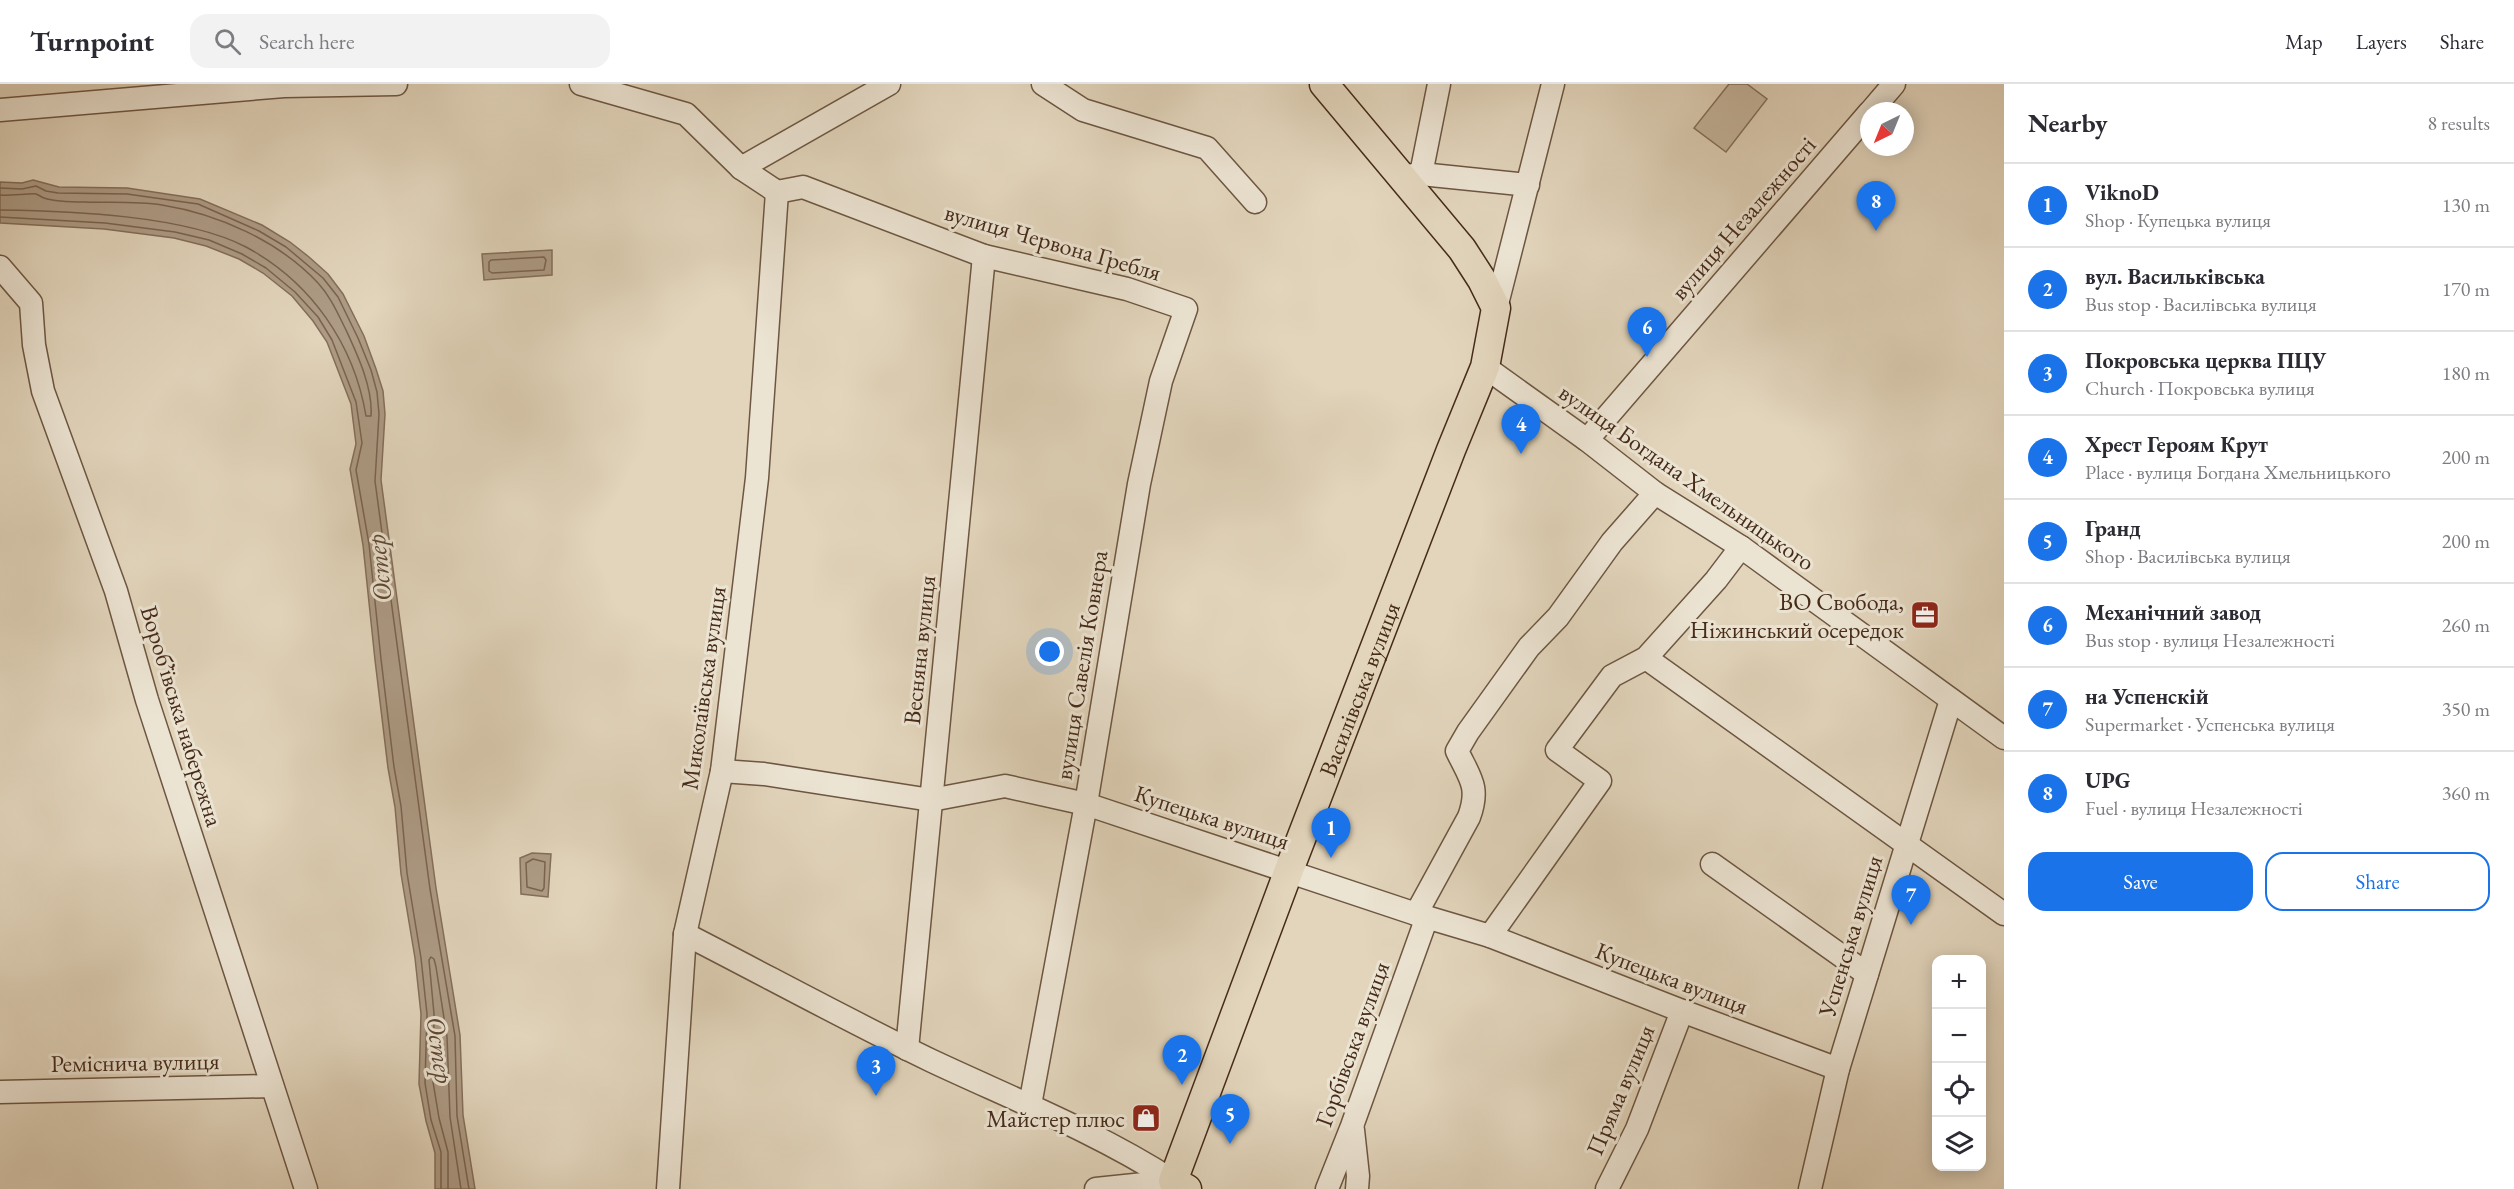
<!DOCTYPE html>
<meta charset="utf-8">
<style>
body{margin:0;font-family:"EB Garamond",serif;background:#f2f2f3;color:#2b2b33}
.controls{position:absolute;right:18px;bottom:18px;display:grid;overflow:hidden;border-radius:12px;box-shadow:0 3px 15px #0003}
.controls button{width:54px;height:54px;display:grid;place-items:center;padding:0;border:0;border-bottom:2px solid #e1e1e2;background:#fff;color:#2b2b33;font:30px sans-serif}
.compass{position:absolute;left:1860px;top:18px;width:54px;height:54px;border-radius:50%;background:#fff;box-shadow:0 3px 15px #0003;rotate:223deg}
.you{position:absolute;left:1050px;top:568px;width:21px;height:21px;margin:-15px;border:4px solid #fff;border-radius:50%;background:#1a73e8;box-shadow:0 0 0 9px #1a73e833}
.badge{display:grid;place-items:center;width:39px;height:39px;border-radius:50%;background:#1a73e8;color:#fff;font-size:20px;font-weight:700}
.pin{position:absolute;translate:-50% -50px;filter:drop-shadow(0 2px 3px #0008)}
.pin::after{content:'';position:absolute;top:32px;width:21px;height:18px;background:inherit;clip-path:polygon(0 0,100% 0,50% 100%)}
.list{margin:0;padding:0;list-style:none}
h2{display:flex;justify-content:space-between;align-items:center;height:78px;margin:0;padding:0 24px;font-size:26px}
h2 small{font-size:20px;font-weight:400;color:#7c7c81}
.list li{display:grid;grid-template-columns:39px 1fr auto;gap:18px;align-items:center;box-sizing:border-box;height:84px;padding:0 24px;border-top:2px solid #e1e1e2}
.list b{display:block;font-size:22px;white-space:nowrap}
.list p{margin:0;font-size:20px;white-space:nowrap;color:#7c7c81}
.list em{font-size:20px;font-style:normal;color:#7c7c81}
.actions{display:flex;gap:12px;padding:18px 24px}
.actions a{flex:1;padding:14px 0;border:2px solid #1a73e8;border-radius:18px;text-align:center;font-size:21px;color:#1a73e8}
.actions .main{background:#1a73e8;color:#fff}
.icon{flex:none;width:33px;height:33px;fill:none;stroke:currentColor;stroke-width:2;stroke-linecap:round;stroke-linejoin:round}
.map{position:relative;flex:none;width:2004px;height:1105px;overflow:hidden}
header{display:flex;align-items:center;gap:36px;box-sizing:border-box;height:84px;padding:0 30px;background:#fff;border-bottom:2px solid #e1e1e2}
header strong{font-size:28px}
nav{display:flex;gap:33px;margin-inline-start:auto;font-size:21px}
.search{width:420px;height:54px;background:#f2f2f3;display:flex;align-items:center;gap:15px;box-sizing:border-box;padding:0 21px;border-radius:18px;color:#7c7c81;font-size:22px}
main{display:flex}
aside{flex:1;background:#fff}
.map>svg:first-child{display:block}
</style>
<header>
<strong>Turnpoint</strong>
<div class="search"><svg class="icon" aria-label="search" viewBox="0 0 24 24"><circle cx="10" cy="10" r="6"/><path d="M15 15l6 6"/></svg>Search here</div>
<nav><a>Map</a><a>Layers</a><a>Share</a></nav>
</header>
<main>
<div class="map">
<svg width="2004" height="1105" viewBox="0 0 2004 1105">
<rect width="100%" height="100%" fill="#e2d5bc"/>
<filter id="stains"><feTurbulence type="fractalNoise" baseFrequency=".00333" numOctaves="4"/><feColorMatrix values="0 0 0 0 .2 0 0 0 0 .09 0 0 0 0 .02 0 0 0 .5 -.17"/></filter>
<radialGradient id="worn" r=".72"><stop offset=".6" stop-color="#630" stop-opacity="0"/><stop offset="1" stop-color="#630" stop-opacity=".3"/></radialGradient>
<polygon fill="#c7b8a0" stroke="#86725c" stroke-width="1.5" points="1729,0 1747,0 1767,15 1726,68 1694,44"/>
<g fill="#ad9b85" stroke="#846e5a" stroke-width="1.5">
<polygon points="33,96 59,103 127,104 200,115 262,141 290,158 309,173 328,190 343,210 364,252 376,285 383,307 385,330 381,396 436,804 460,951 463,1031 475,1105 435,1105 435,1069 426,1037 419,1000 421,930 415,874 401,790 395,723 388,684 375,576 363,461 350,385 356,360 351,320 327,258 313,237 292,212 263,189 239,175 206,162 174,154 104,145 0,139 0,98 22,99"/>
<polygon points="552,166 552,191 484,196 482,170"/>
<polygon points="532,769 551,770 548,813 521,810 520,774"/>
</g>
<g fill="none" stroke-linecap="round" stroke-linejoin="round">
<g stroke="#7a634f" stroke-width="1.5">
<polyline points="0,104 22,105 36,102 46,107 58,109 127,110 198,120 259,147 286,163 323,194 338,213 358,254 371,286 377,308 379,330 375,397 430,805 455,952 457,1032 469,1105"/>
<path d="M0,111c7,1 33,-2 36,-1 3,1 5,3 8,4 12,4 28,4 41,4 26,1 51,-1 77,3 56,9 117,36 156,78 13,14 20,31 28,47 12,26 27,58 25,86h-5c-12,-72 -55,-134 -120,-169 -61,-32 -177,-36 -246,-37"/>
<polyline points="0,133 105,139 175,148 209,156 242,170 266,184 295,208 318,233 332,256 356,318 362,359 356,386 369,460 381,575 394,683 401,722 407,789 421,874 427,930 425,999 431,1036 441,1068 441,1105"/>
<polygon points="544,173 546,176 544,186 492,189 489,187 489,178 491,176"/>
<polygon points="533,775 545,778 544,804 542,807 527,803 526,779"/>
<polyline points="448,1105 448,1068 439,1034 433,998 434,930 429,876 431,873 434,875 436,883 447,953 450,1033 461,1105"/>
</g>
<g stroke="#6d5642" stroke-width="25">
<g id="minor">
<polyline points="581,0 686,30 741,84 777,108 803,103 984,172 1127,205 1186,225 1161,297 1139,400 1086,720 1030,1021"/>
<polyline points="1043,0 1083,26 1207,64 1255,118"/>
<polyline points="0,26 284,2 396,0"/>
<polyline points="1871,27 1894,0"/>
<polyline points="741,84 889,0"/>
<polyline points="1421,90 1439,0"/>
<polyline points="1401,93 1421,90 1528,101"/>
<polyline points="0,183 31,219 34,261 43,307 116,507 147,616 306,1105"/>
<polyline points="1496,224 1553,0"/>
<polyline points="1485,283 1587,356 1655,409 1741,463 2004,654"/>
<polyline points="1587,356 1869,29"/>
<polyline points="1646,574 2004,830"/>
<polyline points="722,687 764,690 931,716 1005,702 1086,720 1416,830 1490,852 1682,927 1838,985"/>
<polyline points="1712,780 1867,890"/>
<path d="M1416,830l53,-97c11,-30 1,-39 -12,-66l11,-19 61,-85 29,-30 54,-75 43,-49"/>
<path d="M685,850c82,42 164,87 247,127 81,38 165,71 241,120"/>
<polyline points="1490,852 1600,697 1557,666 1612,592 1646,574 1716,496 1741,463"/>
<polyline points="907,965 984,172"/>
<polyline points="0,1008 272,1002"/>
<polyline points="1353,1046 1358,1092 1357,1105"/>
<polyline points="668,1105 685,850 722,687 757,394 777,108"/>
<polyline points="1096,1105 1173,1097"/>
<polyline points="1327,1105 1352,1042 1427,833"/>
<polyline points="1607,1105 1637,1045 1682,927"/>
<polyline points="1810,1105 1838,985 1951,616"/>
</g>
</g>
<g stroke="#462b19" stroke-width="31">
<g id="major">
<path id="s1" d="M1187,1105l-14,-8 116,-311 162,-420 34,-83 11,-59 -14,-28 -20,-31 -138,-165"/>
</g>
</g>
<use href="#minor" stroke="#ece4d3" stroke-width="22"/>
<use href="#major" stroke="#e2d5bc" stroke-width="28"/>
</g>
<defs>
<g id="office-square" transform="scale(1.5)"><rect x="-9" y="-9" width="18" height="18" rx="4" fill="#8f2418" stroke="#ece4d3"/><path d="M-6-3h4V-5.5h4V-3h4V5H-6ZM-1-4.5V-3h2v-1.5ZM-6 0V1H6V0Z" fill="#fff"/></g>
<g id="shop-square" transform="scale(1.5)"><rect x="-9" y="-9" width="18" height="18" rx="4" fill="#8f2418" stroke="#ece4d3"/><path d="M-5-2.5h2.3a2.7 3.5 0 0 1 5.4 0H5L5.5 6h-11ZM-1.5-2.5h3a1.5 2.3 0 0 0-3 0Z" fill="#fff"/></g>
</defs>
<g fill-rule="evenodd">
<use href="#office-square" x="1925" y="531"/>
<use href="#shop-square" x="1146" y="1034"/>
</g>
<g text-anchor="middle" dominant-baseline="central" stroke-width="6" stroke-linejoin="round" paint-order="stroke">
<g font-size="24" fill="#462b19" stroke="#ece4d3">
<text transform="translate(1743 134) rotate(-49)">вулиця Незалежності</text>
<text transform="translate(1053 158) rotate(16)">вулиця Червона Гребля</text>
<text transform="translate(1687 393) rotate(35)">вулиця Богдана Хмельницького</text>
<text transform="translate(919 566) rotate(-84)">Весняна вулиця</text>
<text transform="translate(1081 581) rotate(-81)">вулиця Савелія Ковнера</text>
<text transform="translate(703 604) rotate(-82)">Миколаївська вулиця</text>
<text stroke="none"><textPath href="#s1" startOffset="542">Василівська вулиця</textPath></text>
<text transform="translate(182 632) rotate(73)">Воробʼївська набережна</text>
<text transform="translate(1212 733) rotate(18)">Купецька вулиця</text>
<text transform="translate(1850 852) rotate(-73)">Успенська вулиця</text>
<text transform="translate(1672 894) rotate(21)">Купецька вулиця</text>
<text transform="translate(1352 960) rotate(-70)">Горбівська вулиця</text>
<text transform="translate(135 978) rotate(-1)">Реміснича вулиця</text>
<text transform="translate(1620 1006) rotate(-67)">Пряма вулиця</text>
</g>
<g font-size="24" fill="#462b19" stroke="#ece4d3" text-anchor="end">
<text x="1904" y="517">ВО Свобода,<tspan x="1904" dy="28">Ніжинський осередок</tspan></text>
<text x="1125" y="1034">Майстер плюс</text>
</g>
<g font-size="26" font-style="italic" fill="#604734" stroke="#ece4d3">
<text transform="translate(379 484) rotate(-96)">Остер</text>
<text transform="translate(440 966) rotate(82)">Остер</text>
</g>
</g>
<rect width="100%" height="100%" filter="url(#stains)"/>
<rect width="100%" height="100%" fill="url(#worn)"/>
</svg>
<div class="controls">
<button>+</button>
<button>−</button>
<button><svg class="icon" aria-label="locate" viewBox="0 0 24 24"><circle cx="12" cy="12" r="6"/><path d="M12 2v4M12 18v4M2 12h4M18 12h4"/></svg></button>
<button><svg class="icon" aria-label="layers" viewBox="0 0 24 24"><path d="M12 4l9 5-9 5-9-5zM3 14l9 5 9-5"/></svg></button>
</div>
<svg class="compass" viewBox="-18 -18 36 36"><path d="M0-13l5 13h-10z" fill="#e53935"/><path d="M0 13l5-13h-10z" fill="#7c7c81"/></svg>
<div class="you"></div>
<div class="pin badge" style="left:1331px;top:774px">1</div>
<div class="pin badge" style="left:1182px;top:1001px">2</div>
<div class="pin badge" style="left:876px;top:1012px">3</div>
<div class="pin badge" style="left:1521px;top:370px">4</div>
<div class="pin badge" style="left:1230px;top:1060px">5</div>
<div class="pin badge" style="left:1647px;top:273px">6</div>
<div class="pin badge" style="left:1911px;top:841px">7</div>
<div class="pin badge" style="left:1876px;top:147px">8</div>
</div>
<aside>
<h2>Nearby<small>8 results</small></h2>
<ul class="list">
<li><span class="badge">1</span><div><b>ViknoD</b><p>Shop · Купецька вулиця</p></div><em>130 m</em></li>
<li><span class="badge">2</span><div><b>вул. Васильківська</b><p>Bus stop · Василівська вулиця</p></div><em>170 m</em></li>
<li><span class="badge">3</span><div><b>Покровська церква ПЦУ</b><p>Church · Покровська вулиця</p></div><em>180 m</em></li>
<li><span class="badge">4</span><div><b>Хрест Героям Крут</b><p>Place · вулиця Богдана Хмельницького</p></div><em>200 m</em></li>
<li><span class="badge">5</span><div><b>Гранд</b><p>Shop · Василівська вулиця</p></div><em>200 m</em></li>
<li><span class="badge">6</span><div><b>Механічний завод</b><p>Bus stop · вулиця Незалежності</p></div><em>260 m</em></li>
<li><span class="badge">7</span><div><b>на Успенскій</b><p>Supermarket · Успенська вулиця</p></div><em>350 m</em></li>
<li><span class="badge">8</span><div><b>UPG</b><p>Fuel · вулиця Незалежності</p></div><em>360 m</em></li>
</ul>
<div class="actions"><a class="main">Save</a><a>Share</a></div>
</aside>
</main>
